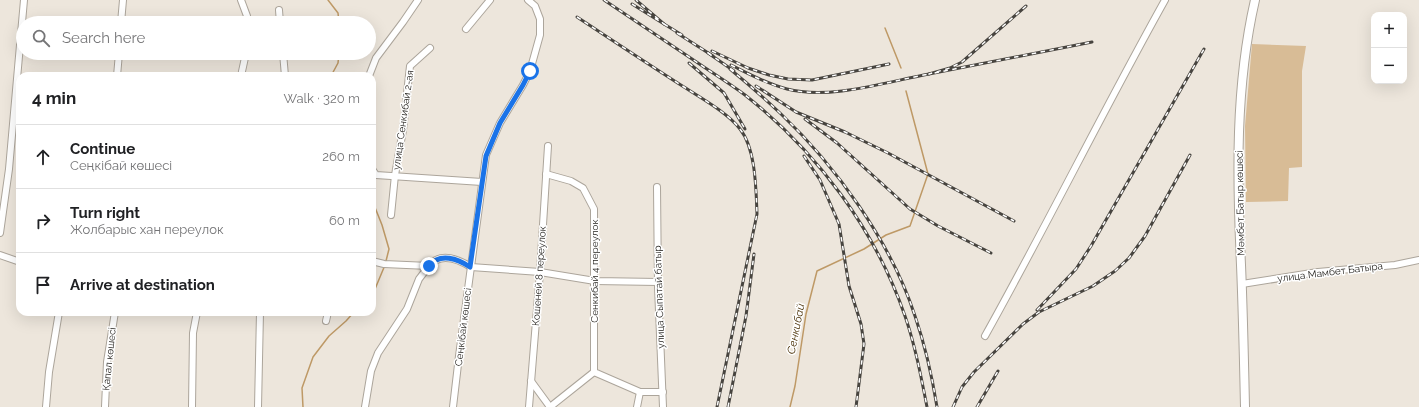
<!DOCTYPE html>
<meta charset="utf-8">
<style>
body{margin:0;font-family:Raleway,sans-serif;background:#f6f6f6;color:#202124}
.controls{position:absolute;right:12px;top:12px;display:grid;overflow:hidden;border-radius:8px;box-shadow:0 4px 16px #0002}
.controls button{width:36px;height:36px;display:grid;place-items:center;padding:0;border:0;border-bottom:1px solid #e0e0e0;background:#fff;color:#202124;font:20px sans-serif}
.stop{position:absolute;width:12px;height:12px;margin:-9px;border:3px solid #1a73e8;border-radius:50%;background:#fff}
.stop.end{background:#1a73e8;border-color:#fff;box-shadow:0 1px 4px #0008}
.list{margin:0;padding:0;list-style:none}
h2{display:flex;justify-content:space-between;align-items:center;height:52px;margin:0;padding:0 16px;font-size:17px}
h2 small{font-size:13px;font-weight:400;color:#757577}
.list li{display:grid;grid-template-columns:26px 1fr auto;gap:12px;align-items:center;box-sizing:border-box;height:64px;padding:0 16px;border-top:1px solid #e0e0e0}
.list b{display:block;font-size:15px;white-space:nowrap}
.list p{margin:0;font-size:13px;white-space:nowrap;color:#757577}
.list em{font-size:13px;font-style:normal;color:#757577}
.icon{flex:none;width:22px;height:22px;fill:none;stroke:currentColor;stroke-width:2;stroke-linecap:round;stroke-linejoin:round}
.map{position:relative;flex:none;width:1419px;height:407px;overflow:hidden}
.search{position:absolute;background:#fff;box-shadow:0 4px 16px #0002;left:16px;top:16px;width:360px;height:44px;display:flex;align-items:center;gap:10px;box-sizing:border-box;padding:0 14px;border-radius:22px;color:#757577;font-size:15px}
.panel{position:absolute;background:#fff;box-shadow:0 4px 16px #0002;left:16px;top:72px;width:360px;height:244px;border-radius:12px}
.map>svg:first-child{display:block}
</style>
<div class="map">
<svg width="1419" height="407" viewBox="0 0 1419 407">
<rect width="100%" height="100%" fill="#ede6dc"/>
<polygon fill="#d8bc96" points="1252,44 1306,46 1302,71 1302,167 1289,168 1288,201 1246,202 1245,126"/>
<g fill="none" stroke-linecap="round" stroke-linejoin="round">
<g stroke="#be9966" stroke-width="1.5">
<polyline points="328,0 338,13 339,23"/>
<polyline points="885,28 901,68"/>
<polyline points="331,76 338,63 339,53"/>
<polyline points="372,200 382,225 389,249 386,261"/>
<polyline points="372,292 375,289 385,265"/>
<polyline points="303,407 302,388 313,357 329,336 346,321 354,312"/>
<polyline points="790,407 795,386 806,314 817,271 864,249 886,235 910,226 928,174 906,91"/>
</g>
<g stroke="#aca59b" stroke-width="8">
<g id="street">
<polyline points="241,0 247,16 247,23"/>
<polyline points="279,10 280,23"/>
<polyline points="121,23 123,0"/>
<polyline points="466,29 490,0"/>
<polyline points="283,53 285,76"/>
<polyline points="117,76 119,53"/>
<polyline points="241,76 246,53"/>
<polyline points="369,76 376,58 403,22 418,0"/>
<polyline points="372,169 376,175 482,182"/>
<polyline points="546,174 571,181 583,188 594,209 594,372 640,392 663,392"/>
<polyline points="657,187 658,287 663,407"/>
<polyline points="391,215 395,175 403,130 410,66 430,48"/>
<polyline points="0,233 9,169 24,0"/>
<polyline points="0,255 20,262"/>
<path d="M372,261l12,3 45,2c11,-14 29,-7 42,1l69,5 55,9 63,1"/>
<polyline points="1242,284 1318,272 1395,265 1419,260"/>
<polyline points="326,321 328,312"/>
<path d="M985,336c62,-111 118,-225 180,-336"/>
<polyline points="531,381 550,407"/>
<polyline points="46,407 49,372 59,312"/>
<polyline points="105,407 107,362 115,312"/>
<polyline points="192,407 193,333 197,312"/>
<polyline points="258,407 260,312"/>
<polyline points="365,407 371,371 378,353 407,309 419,279 429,266"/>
<polyline points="453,407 459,356 486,155 500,123 523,85 530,71 540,35 540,19 535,6 528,0"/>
<polyline points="529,407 540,272 548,146"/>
<polyline points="550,407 594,372"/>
<polyline points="637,407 640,392"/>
</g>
</g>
<g stroke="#aca59b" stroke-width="10">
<path id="secondary" d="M1245,407c-1,-47 -2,-95 -4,-142 -4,-88 -6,-178 14,-265"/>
</g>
<use href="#street" stroke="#fff" stroke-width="6"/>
<use href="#secondary" stroke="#fff" stroke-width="8"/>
<g stroke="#47443f" stroke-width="3">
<g id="rail">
<path d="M604,0c30,20 61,41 91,61 16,11 34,22 50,34 72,57 130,134 160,221 10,29 16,60 22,91"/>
<polyline points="632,4 664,24 636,0"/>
<polyline points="1026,6 962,62 950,68 929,74 1092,42"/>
<path d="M577,17c35,23 71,47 107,70 17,11 44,26 56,42 16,20 16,61 17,85l-40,193"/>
<polyline points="664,24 682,35"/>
<polyline points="677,33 713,56"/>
<polyline points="712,51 748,68 769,75 788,79 812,80 889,64"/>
<polyline points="708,53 734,71"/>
<polyline points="689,63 724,93 745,129"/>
<path d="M731,65c18,9 36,19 56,24 43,11 99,-7 142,-15"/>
<path d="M730,69c17,14 34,29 50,44 56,53 111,129 135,203 10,29 17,60 22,91"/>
<polyline points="756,86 796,112 845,132 888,153 1014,221"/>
<polyline points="805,119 837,143 910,209 938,226 991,253"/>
<polyline points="804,156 820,180 839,224 849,286 861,324 864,344 856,407"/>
<polyline points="1037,310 1076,269 1091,246 1204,49"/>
<polyline points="728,407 746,316 754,254"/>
<polyline points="953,407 962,387 974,372 1023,324 1039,312 1093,286 1115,271 1129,258 1145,236 1190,155"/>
<polyline points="977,407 998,371"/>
</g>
</g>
<use href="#rail" stroke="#fff" stroke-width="1.5" stroke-dasharray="4.5" stroke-linecap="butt"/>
</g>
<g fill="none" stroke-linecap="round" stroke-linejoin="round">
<path stroke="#1a73e8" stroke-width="5" d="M429,266c11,-14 29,-7 41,1l16,-111 14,-33 23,-38 7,-14"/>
</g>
<g text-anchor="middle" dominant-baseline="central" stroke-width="3" stroke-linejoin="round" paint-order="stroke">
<g font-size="10" fill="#201e1a" stroke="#fff">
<text transform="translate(403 120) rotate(-82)">улица Сенкибай 2-ая</text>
<text transform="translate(1240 203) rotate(-91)">Мәмбет Батыр көшесі</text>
<text transform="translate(594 271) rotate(-90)">Сенкибай 4 переулок</text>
<text transform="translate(1330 272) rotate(-7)">улица Мамбет Батыра</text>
<text transform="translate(539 276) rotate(-86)">Кошеней 8 переулок</text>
<text transform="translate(659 297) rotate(-92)">улица Сыпатай батыр</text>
<text transform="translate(463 327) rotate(-83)">Сеңкібай көшесі</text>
<text transform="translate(109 359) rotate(-84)">Қапал көшесі</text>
</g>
<g font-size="11" font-style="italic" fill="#462c00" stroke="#fff">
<text transform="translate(796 329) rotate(-79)">Сенкибай</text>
</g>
</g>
</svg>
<div class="controls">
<button>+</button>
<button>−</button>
</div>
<div class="stop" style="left:530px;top:71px"></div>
<div class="stop end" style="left:429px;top:266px"></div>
<div class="search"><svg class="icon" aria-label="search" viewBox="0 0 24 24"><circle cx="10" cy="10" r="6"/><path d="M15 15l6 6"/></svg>Search here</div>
<section class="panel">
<h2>4 min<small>Walk · 320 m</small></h2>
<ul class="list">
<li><svg class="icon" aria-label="ahead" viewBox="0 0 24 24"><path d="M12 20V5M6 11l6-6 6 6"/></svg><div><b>Continue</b><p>Сеңкібай көшесі</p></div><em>260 m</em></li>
<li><svg class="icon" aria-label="right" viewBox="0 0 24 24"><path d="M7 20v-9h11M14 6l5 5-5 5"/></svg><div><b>Turn right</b><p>Жолбарыс хан переулок</p></div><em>60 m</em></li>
<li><svg class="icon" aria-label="arrive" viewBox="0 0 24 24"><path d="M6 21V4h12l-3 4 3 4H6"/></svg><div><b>Arrive at destination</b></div></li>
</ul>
</section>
</div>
